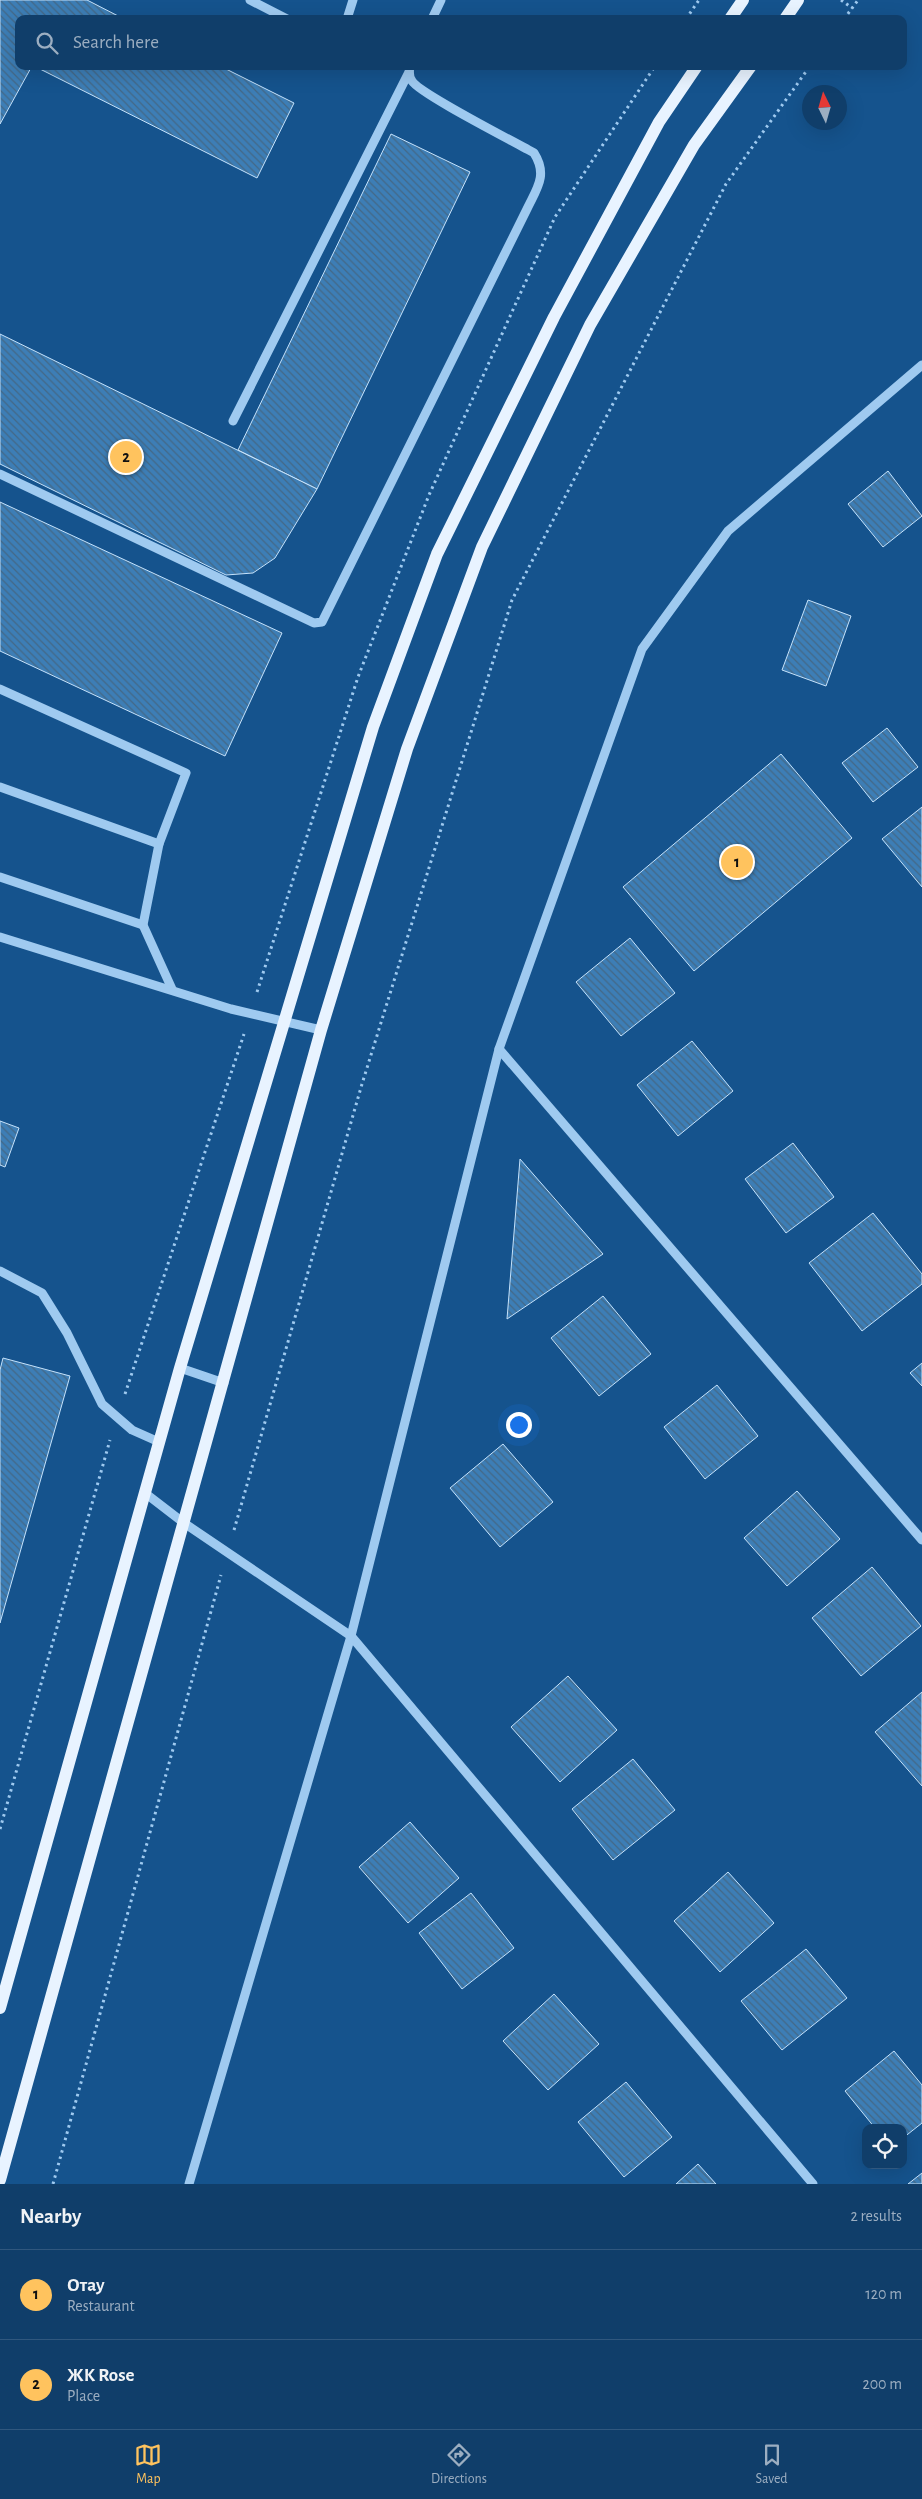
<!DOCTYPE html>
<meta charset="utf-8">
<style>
body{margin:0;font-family:"Alegreya Sans",sans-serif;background:#194570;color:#f1f3f6}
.controls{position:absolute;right:15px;bottom:15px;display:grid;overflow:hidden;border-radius:10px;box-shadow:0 5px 20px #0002}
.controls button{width:45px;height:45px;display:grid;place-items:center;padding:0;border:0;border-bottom:1px solid #30577e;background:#103e6a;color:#f1f3f6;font:25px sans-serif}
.compass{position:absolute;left:802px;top:85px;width:45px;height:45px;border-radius:50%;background:#103e6a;box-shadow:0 5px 20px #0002;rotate:355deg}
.you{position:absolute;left:518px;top:1424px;width:18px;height:18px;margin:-12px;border:4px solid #fff;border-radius:50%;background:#1a73e8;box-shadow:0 0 0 8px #1a73e833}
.badge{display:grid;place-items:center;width:32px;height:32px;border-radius:50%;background:#ffc35e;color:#111;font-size:16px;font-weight:700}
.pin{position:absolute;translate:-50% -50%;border:2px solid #fff;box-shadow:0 1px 5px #0006}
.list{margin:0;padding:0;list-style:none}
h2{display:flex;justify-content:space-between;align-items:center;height:65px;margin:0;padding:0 20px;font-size:21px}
h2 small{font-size:16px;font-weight:400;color:#9caec1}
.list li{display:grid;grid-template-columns:32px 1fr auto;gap:15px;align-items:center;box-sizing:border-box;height:90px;padding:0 20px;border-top:1px solid #30577e}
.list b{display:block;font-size:19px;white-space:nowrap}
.list p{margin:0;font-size:16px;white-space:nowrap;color:#9caec1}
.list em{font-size:16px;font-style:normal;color:#9caec1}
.icon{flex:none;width:28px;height:28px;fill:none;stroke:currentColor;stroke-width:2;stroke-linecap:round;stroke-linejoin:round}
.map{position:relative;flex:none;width:922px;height:2184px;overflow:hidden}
.search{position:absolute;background:#103e6a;box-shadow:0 5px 20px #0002;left:15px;right:15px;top:15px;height:55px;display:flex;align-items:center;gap:12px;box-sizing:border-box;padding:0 18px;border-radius:10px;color:#9caec1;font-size:19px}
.sheet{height:245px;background:#103e6a}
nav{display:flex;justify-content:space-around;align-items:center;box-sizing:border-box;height:70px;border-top:1px solid #30577e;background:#103e6a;font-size:14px;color:#9caec1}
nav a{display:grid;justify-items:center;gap:2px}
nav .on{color:#ffc35e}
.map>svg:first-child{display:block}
</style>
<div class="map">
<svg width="922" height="2184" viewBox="0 0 922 2184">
<defs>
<pattern id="building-back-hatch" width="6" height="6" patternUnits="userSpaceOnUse" patternTransform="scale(1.25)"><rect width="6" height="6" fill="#3d7eb6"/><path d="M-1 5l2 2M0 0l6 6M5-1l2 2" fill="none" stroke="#446886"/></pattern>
</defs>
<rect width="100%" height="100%" fill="#15538d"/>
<g fill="url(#building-back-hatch)" stroke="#c5e2fb">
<polygon points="0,0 87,0 124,19 19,19 19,66 32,66 0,124"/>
<polygon points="34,66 220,66 294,103 257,178"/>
<polygon points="391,134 470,172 317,489 238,450"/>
<polygon points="0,334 317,489 275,558 253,573 226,575 0,464"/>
<polygon points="888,471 922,516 883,547 848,504"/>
<polygon points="0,502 282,633 225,756 0,651"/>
<polygon points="808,600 851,616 826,686 782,670"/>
<polygon points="887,728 918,767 873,802 842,763"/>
<polygon points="781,754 852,838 694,971 623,887"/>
<polygon points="922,807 922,887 882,839"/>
<polygon points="630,938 675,993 621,1036 576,982"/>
<polygon points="692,1041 733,1091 678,1136 637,1085"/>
<polygon points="0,1121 19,1128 5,1167 0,1165"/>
<polygon points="793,1143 834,1197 786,1233 745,1179"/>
<polygon points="520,1159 603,1254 507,1319"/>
<polygon points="873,1213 922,1274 922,1284 862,1331 809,1263"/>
<polygon points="603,1296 651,1354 599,1396 551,1338"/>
<polygon points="3,1358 70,1376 0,1623 0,1370"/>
<polygon points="922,1363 922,1386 910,1373"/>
<polygon points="717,1385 758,1436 705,1479 664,1427"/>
<polygon points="503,1444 553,1502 500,1547 450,1488"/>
<polygon points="797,1491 840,1539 787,1586 744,1538"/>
<polygon points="872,1567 921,1626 861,1676 812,1618"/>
<polygon points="568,1676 617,1730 560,1782 511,1727"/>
<polygon points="922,1692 922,1786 875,1732"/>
<polygon points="633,1759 675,1810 613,1860 572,1809"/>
<polygon points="410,1822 459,1878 408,1923 359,1867"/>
<polygon points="728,1872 774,1923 720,1972 674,1921"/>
<polygon points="471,1893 514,1948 462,1989 419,1933"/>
<polygon points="806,1949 847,1998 782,2050 741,2001"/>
<polygon points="554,1994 599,2044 548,2090 503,2041"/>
<polygon points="894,2051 922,2085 922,2123 903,2138 903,2128 875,2128 845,2091"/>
<polygon points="626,2082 672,2137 624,2177 578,2122"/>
<polygon points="698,2164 716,2184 676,2184"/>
<polygon points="922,2173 922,2184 908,2184"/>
</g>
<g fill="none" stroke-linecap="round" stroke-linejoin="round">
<g stroke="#9fcaf0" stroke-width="3" stroke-dasharray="2.5 4" stroke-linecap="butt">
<polyline points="841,0 852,8"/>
<polyline points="686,19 699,0"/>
<polyline points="844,19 858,0"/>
<polyline points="257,992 358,677 429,495 555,217 655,66"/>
<polyline points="125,1394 244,1034"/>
<polyline points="234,1530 362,1084 512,600 726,184 810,66"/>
<polyline points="0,1829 110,1440"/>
<polyline points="53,2184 221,1575"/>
</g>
<g stroke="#9fcaf0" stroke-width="9">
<polyline points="250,0 287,19"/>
<polyline points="347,19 353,0"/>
<polyline points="432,19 441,0"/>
<polyline points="233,421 409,72"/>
<path d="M0,474l314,149 8,-1 205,-413c10,-21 21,-34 7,-56 -19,-11 -114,-59 -122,-72 -3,-4 -3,-10 -2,-15"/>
<polyline points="0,689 186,773 159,844 143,925 172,989"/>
<polyline points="0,787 159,844"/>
<polyline points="0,877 143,925"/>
<polyline points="0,937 231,1009 321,1030"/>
<polyline points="499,1049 922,1540"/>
<polyline points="0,1271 42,1293 67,1333 102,1404 132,1430 159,1442"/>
<polyline points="180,1368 224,1383"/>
<polyline points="145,1493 184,1523 351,1636 813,2184"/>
<polyline points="189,2184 351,1636 499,1049 642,649 728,531 922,365"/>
</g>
<g stroke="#e8f3ff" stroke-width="12">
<polyline points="730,19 743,0"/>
<polyline points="785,19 798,0"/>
<polyline points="0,2008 180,1368 373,727 437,554 554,317 659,122 697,66"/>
<polyline points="0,2180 321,1030 407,749 482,547 590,325 694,145 751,66"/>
</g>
</g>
</svg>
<div class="controls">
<button><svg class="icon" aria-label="locate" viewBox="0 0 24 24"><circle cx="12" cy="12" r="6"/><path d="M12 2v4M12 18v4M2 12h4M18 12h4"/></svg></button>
</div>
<svg class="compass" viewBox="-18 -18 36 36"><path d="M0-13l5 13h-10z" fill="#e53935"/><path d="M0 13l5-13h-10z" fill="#9caec1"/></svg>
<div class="you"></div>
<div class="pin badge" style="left:737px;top:862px">1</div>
<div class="pin badge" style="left:126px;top:457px">2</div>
<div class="search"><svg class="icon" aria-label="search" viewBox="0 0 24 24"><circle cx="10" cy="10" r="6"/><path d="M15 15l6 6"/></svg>Search here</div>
</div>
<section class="sheet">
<h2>Nearby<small>2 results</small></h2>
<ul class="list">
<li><span class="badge">1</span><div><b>Отау</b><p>Restaurant</p></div><em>120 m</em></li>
<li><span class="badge">2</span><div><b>ЖК Rose</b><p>Place</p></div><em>200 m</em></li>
</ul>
</section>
<nav>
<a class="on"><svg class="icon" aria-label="map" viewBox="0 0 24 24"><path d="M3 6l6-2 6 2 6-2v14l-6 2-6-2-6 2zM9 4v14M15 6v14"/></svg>Map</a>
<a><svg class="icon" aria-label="directions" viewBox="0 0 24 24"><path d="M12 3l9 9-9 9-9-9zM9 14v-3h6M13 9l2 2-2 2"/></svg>Directions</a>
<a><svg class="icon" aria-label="saved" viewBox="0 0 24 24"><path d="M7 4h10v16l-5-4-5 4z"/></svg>Saved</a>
</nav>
